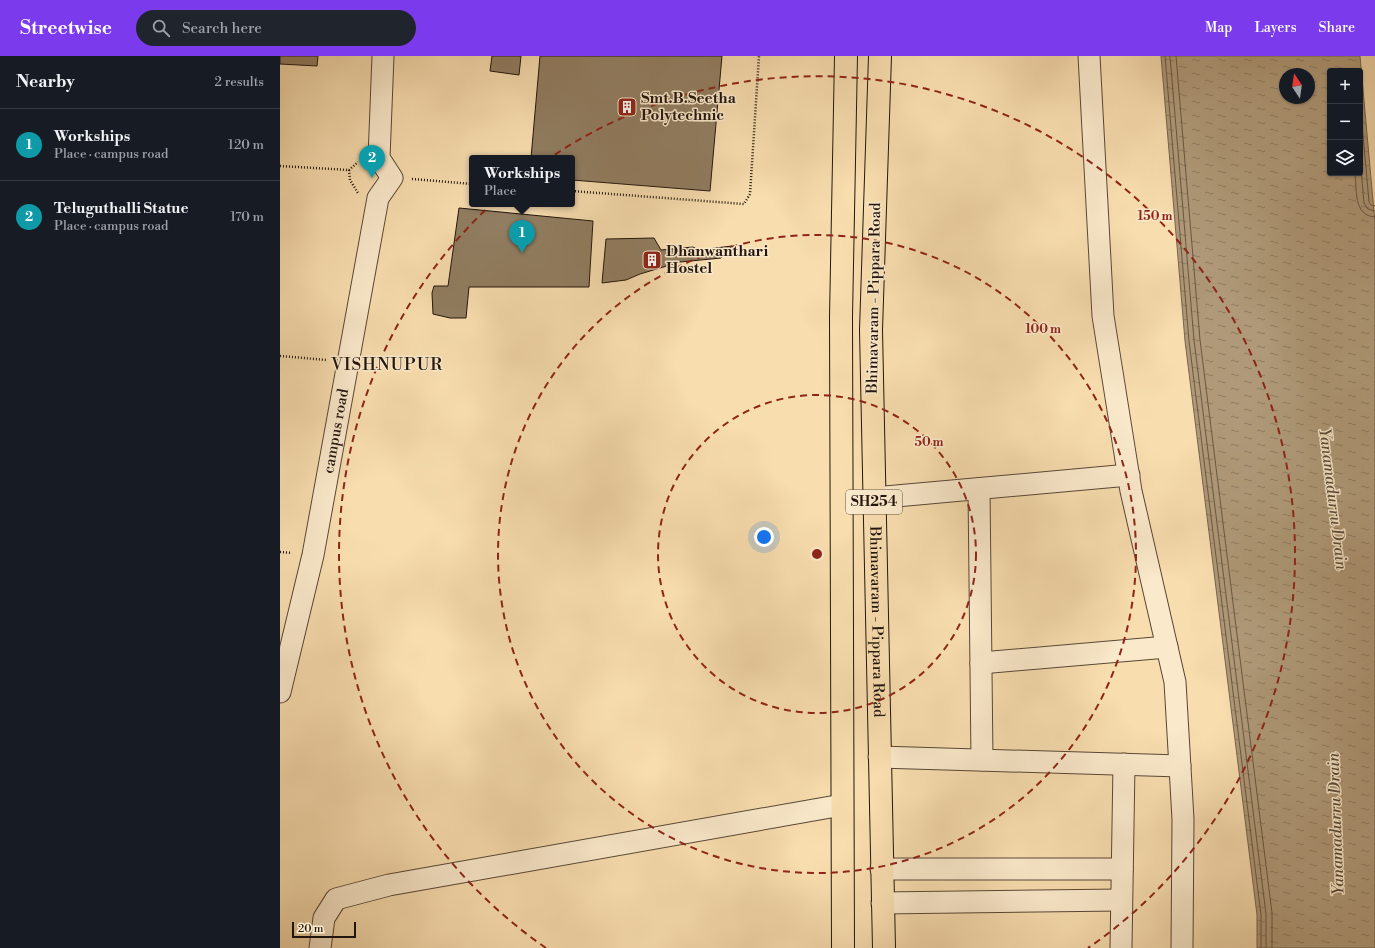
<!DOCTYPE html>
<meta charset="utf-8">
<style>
body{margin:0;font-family:"Libre Bodoni",serif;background:#20242c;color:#f1f3f6}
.controls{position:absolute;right:12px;top:12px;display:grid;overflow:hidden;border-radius:4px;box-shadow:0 1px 3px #0004}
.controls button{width:36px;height:36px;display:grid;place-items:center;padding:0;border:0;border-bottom:1px solid #363941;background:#171b24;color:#f1f3f6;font:20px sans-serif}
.compass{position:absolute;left:999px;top:12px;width:36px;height:36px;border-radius:50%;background:#171b24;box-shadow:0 1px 3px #0004;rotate:347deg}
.scale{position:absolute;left:12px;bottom:10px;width:64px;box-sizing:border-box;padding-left:4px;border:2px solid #22150d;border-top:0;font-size:11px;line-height:14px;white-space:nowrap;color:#22150d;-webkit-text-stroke:3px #fae9cb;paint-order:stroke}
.you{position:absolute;left:484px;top:481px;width:14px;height:14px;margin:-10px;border:3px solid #fff;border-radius:50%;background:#1a73e8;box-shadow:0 0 0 6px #1a73e833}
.badge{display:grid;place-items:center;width:26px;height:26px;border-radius:50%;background:#7c3aed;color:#fff;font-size:13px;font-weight:700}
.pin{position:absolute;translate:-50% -33px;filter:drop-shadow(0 1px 2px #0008)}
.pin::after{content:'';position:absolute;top:21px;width:14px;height:12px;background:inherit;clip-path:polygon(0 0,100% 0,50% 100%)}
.popup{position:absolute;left:189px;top:99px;width:106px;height:52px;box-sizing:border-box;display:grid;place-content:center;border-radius:4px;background:#171b24;filter:drop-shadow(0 1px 3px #0005);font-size:13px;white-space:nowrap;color:#9ea1a6}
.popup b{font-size:15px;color:#f1f3f6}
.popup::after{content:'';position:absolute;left:50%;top:100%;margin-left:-8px;border:8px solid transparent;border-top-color:#171b24}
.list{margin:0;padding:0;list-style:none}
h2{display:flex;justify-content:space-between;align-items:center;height:52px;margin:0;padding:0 16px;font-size:17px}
h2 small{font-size:13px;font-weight:400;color:#9ea1a6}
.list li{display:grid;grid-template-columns:26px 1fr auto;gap:12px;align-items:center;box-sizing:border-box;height:72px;padding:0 16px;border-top:1px solid #363941}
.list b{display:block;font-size:15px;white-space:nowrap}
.list p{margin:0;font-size:13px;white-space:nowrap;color:#9ea1a6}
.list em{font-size:13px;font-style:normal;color:#9ea1a6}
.icon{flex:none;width:22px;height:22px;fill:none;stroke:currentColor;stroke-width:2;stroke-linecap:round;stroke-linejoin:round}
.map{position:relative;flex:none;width:1095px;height:892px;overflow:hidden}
header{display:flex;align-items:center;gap:24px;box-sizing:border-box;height:56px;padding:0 20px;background:#7c3aed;color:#fff}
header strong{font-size:19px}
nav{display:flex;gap:22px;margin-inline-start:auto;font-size:14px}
.search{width:280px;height:36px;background:#20242c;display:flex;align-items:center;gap:10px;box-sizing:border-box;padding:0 14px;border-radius:22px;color:#9ea1a6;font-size:15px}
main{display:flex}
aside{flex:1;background:#171b24}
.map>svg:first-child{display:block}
</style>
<header>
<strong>Streetwise</strong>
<div class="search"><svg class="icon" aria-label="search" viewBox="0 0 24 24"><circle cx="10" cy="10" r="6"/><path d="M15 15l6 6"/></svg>Search here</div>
<nav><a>Map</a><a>Layers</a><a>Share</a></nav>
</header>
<main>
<aside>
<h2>Nearby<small>2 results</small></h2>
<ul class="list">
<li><span class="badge" style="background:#0f9aa8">1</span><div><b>Workships</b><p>Place · campus road</p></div><em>120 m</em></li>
<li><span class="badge" style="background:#0f9aa8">2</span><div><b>Teluguthalli Statue</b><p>Place · campus road</p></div><em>170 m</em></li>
</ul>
</aside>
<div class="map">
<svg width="1095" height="892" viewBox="0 0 1095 892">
<defs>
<pattern id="water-ripples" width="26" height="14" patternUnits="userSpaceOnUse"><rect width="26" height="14" fill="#af9978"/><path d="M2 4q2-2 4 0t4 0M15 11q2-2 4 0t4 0" fill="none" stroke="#8e7c61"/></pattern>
</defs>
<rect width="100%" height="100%" fill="#f8ddaf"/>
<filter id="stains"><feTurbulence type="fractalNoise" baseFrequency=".005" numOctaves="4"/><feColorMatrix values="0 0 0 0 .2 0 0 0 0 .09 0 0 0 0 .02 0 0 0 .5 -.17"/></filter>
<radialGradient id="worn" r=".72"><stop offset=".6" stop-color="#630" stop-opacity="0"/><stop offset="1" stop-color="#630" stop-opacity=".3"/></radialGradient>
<path fill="url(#water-ripples)" stroke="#77644d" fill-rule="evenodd" d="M881,0h199l15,167v725h-118v-33l-72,-574zM1050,15h30v102h-30zM1005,18h24v24h-24z"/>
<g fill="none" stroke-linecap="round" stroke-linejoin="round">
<g stroke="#685742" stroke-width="1">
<polyline points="885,0 909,285 981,859 981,892"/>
<polyline points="890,0 914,284 986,858 986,892"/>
<polyline points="896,0 920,284 992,857 992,892"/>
<polyline points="1080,45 1089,146 1091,149 1095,150"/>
<polyline points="1080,101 1084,147 1088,153 1095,155"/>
<path d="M1075,117c2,16 -2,43 20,44"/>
</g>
</g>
<g fill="#917d61" stroke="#22150d">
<polygon points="0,0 38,0 37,10 0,8"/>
<polygon points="212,0 241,0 239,19 210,15"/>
<polygon points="260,0 442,0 430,135 292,124 292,102 251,102"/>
<polygon points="179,152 313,165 309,231 189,231 186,262 170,262 153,258 152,237 154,230 168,230"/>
<polygon points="374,182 381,194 413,191 419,194 452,190 441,202 400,206 360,218 346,224 322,227 326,183"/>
</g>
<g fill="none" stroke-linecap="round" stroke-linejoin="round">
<g stroke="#584736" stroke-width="23">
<g id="minor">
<polyline points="809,0 823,260 851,435 895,626 903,763 902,892"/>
<polyline points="699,433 702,704"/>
<polyline points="594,442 849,419"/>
<polyline points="701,607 887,591"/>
<path id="s1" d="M0,636l33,-137 65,-357 14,-20 -13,-20 4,-102"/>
<polyline points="599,701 900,710"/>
<polyline points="601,813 842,813"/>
<polyline points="602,847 841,844"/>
<polyline points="40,892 44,862 56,843 109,829 562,749"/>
<polyline points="841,892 844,708"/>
</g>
</g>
<g stroke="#22150d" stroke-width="24">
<g id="major">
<path id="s2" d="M600,0l-9,274 13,618"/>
<polyline points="563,892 561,261 566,0"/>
</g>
</g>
<g stroke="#22150d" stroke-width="2.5" stroke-dasharray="1 2" stroke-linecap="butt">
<polyline points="0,110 69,114 78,106"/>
<polyline points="69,114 70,124 78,137"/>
<polyline points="132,123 192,128"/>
<polyline points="292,135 464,148 470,138 479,0"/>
<polyline points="0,300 47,304"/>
<polyline points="0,496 12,497"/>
</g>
<use href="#minor" stroke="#fae9cb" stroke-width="21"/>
<use href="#major" stroke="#f8ddaf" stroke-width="22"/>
</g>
<g fill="none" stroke="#8f2418" stroke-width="2" stroke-dasharray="7 5">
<circle cx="537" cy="498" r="159"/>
<circle cx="537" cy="498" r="319"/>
<path d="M266 892A478 478 0 1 1 808 892"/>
</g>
<defs>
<g id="building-square" transform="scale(1)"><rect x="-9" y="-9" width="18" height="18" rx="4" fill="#8f2418" stroke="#fae9cb"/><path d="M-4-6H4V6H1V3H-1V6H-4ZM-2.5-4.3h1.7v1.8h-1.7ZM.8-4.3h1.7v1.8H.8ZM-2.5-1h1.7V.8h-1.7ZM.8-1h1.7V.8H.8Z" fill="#fff"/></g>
</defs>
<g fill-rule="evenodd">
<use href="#building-square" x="347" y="51"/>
<use href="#building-square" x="372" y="204"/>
</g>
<g text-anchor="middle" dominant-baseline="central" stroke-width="3" stroke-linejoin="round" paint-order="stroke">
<rect fill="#fae9cb" stroke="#635546" stroke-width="1" x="566" y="434" width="56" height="24" rx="3"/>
<g font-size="14" font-weight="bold" fill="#22150d">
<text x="594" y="446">SH254</text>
</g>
<g font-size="15" font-weight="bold" fill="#22150d" stroke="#fae9cb" text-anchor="start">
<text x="361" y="42">Smt.B.Seetha<tspan x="361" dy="17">Polytechnic</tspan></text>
<text x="386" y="195">Dhanwanthari<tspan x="386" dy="17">Hostel</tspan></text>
</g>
<g font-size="15" fill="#22150d" stroke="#fae9cb">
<text transform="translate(594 242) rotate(-89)">Bhimavaram - Pippara Road</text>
<text stroke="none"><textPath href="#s1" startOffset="267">campus road</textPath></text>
<text stroke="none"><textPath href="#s2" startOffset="566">Bhimavaram - Pippara Road</textPath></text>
</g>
<g font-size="16" font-style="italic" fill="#5a4a38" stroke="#fae9cb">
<text transform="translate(1053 443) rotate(83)">Yanamadurru Drain</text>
<text transform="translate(1056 768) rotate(-92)">Yanamadurru Drain</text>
</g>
<g font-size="17" letter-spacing="1" fill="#22150d" stroke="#fae9cb">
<text x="107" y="309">VISHNUPUR</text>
</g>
</g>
<circle cx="537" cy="498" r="6" fill="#8f2418" stroke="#fae9cb" stroke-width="2"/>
<g font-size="12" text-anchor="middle" font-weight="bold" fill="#8f2418" stroke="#fae9cb" stroke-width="3" stroke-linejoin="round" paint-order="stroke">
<text x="875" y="164">150 m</text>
<text x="763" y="277">100 m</text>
<text x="649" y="390">50 m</text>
</g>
<rect width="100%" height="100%" filter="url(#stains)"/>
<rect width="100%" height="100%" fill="url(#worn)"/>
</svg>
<div class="controls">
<button>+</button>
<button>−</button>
<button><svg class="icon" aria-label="layers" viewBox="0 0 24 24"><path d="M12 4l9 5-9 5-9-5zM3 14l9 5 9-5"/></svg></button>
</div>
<svg class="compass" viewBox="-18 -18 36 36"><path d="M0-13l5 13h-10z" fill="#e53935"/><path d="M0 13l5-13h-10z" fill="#9ea1a6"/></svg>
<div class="scale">20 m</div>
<div class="you"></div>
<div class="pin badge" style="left:242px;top:197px;background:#0f9aa8">1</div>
<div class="popup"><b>Workships</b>Place</div>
<div class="pin badge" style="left:92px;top:122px;background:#0f9aa8">2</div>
</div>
</main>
